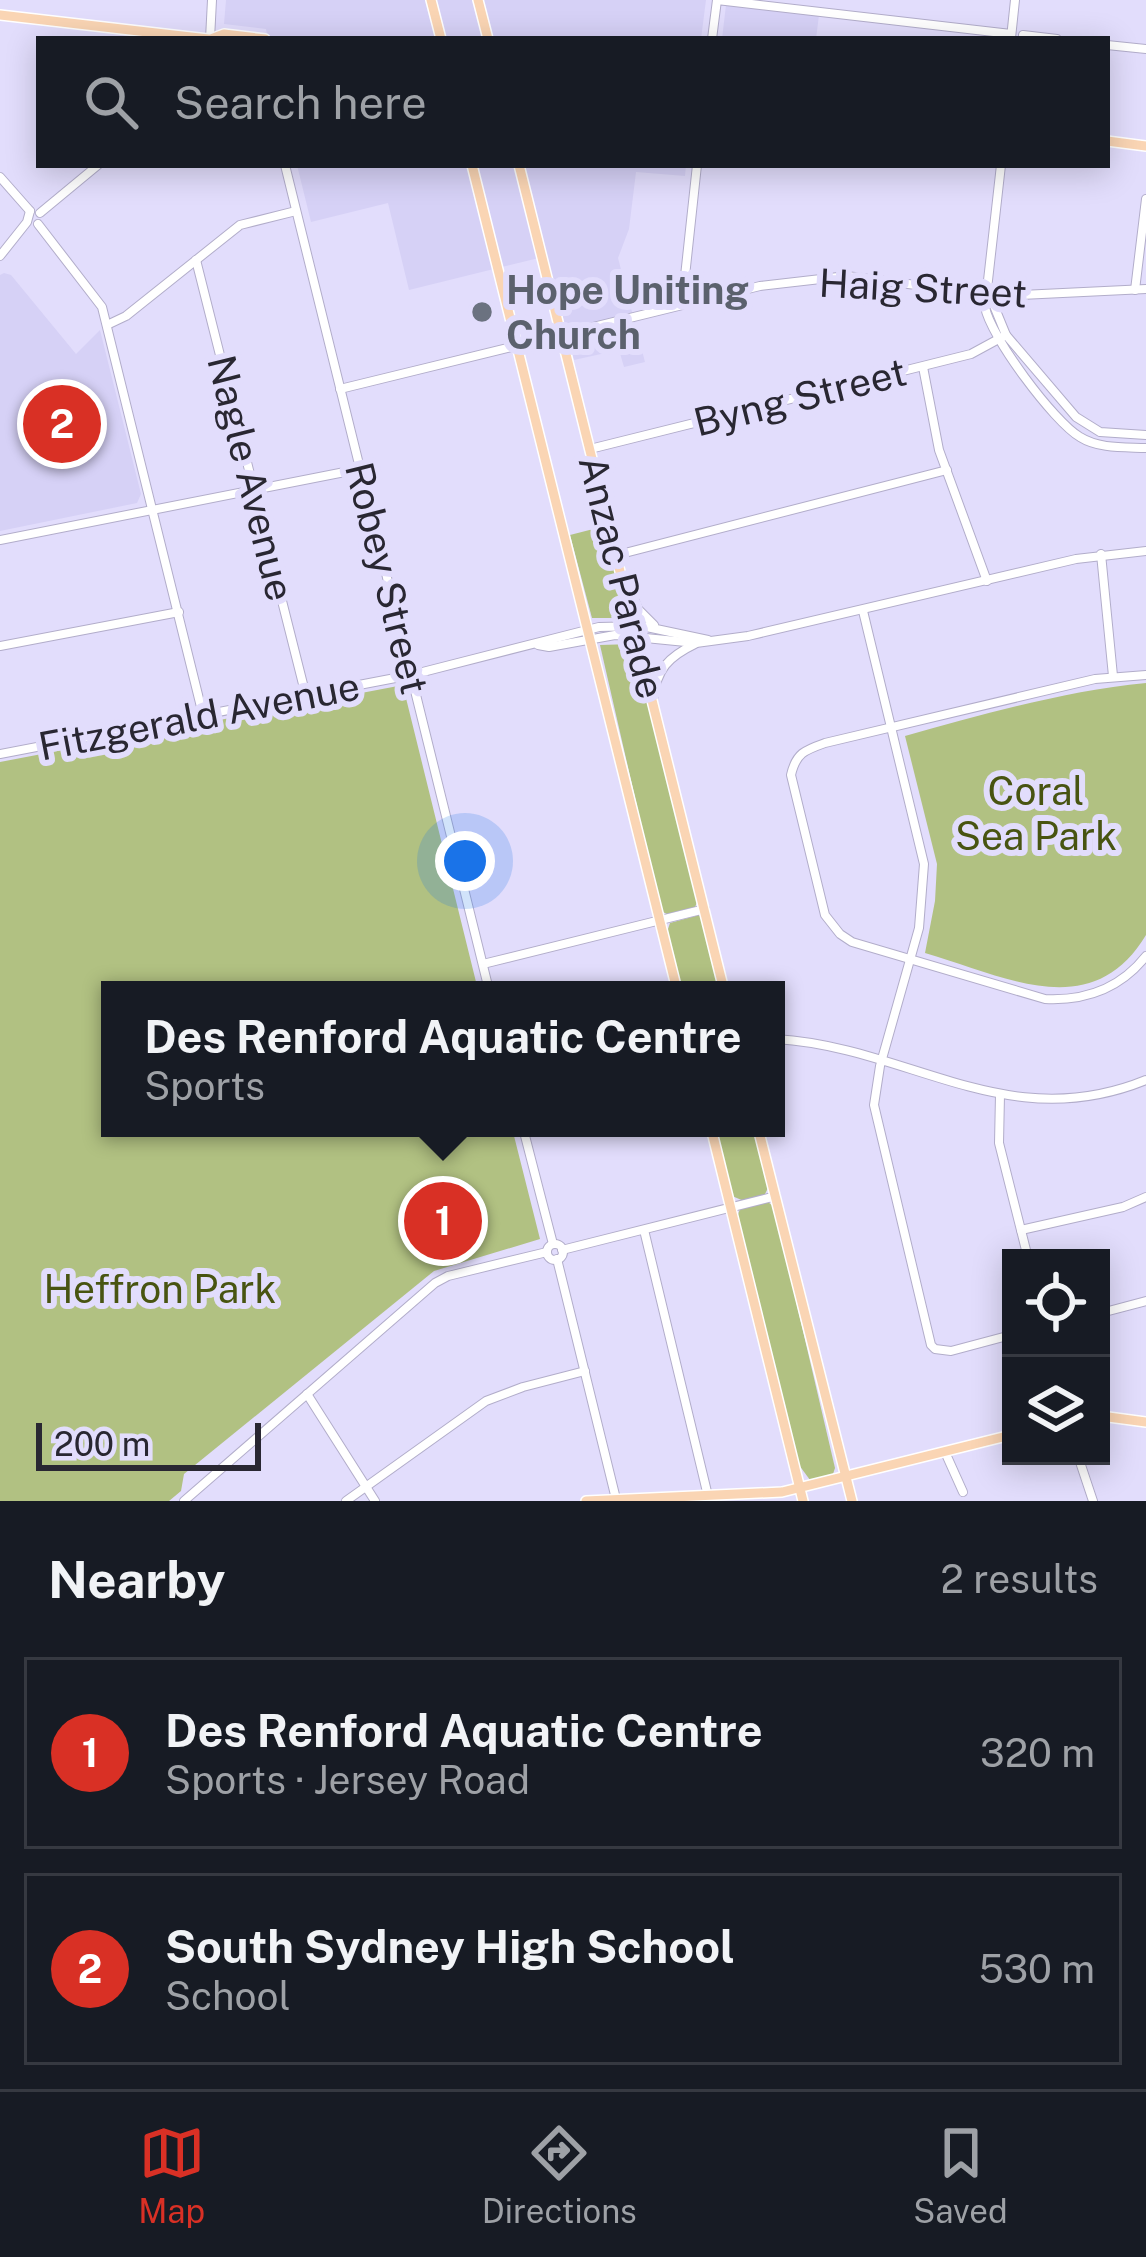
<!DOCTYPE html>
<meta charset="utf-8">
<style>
body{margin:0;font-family:"Public Sans",sans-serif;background:#242831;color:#f1f3f6}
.controls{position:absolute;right:36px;bottom:36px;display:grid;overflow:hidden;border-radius:0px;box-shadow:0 6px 30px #0003}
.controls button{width:108px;height:108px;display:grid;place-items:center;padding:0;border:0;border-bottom:3px solid #363941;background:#171b24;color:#f1f3f6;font:60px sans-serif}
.scale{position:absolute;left:36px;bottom:30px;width:225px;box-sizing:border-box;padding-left:12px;border:6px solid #292732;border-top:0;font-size:33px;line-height:42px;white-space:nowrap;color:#292732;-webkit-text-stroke:9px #e2ddfc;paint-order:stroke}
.you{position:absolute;left:465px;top:861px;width:42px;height:42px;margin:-30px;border:9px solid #fff;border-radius:50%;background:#1a73e8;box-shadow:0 0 0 18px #1a73e833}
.badge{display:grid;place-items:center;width:78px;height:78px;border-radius:50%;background:#d93025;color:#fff;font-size:39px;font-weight:700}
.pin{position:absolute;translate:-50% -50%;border:6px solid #fff;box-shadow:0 3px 12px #0006}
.popup{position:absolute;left:101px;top:981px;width:684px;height:156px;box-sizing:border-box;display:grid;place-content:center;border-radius:0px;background:#171b24;filter:drop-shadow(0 3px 9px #0005);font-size:39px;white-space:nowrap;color:#9ea1a6}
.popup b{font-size:45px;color:#f1f3f6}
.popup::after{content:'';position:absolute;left:50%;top:100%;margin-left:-24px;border:24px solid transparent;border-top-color:#171b24}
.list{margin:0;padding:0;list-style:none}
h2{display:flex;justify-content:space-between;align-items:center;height:156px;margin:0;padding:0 48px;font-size:51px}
h2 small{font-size:39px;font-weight:400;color:#9ea1a6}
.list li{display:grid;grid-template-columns:78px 1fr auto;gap:36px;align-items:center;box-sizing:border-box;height:192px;margin:0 24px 24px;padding:0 24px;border:3px solid #363941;border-radius:0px}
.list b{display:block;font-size:45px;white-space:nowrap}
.list p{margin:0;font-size:39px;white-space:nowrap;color:#9ea1a6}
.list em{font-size:39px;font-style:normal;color:#9ea1a6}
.icon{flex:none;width:66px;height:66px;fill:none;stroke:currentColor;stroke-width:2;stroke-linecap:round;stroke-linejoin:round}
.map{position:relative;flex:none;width:1146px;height:1501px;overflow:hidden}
.search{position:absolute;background:#171b24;box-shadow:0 6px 30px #0003;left:36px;right:36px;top:36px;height:132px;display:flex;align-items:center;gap:30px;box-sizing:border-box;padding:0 42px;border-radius:0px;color:#9ea1a6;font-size:45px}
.sheet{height:588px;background:#171b24}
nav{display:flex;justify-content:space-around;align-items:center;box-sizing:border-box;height:168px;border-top:3px solid #363941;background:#171b24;font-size:33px;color:#9ea1a6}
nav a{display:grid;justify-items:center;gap:6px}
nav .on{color:#d93025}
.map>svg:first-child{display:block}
</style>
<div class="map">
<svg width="1146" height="1501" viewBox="0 0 1146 1501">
<rect width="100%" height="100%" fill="#e2ddfc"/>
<g fill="#d6d1f6">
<polygon points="226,0 706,0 701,39 268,39 266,29 224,24"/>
<polygon points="726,5 819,15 816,39 722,39"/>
<polygon points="297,165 686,165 685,176 636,172 629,229 618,258 645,362 624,367 619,350 574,360 547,256 409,290 388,203 311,222"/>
<polygon points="4,273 11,275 76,354 100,330 141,494 137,503 0,531 0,275"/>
</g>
<g fill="#b1c182">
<polygon points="605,526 627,617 624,618 592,618 570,535"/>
<polygon points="633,644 698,900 695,907 667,914 661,911 600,645"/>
<path d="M1146,683v252c-54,90 -142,41 -221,18l10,-52 2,-37 -32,-128c80,-22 159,-45 241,-53z"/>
<polygon points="398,686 404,690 478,990 110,990 110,1128 512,1128 540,1239 434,1271 184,1474 181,1491 169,1501 0,1501 0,762"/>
<polygon points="699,915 703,919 721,990 682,990 667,932 670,923"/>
<polygon points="716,1128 755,1128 769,1186 764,1196 744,1201 732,1196"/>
<polygon points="768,1202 774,1207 835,1468 833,1474 810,1480 799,1465 737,1217 740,1209"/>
</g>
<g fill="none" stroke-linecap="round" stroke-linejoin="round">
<g stroke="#b2adca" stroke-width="10">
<g id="minor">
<polyline points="1023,35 1057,39"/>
<polyline points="1011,38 1015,0"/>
<polyline points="210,39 212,0"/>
<polyline points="712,39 717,0 1011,34"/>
<polyline points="1107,45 1146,49"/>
<polyline points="285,165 489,990"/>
<path d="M1001,165l-16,142c5,29 69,115 95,130 19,12 45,10 66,11"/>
<polyline points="0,177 30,211"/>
<polyline points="40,213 98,165"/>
<polyline points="38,224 102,307 203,715"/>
<polyline points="0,256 27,222 30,211"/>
<polyline points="196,260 306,696"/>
<polyline points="1135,290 1146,199"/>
<polyline points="990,296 1006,335 1076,417 1100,432 1146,435"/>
<polyline points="682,304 697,165"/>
<polyline points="107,325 126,316 240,225 296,211"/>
<polyline points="923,367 939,450 987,581"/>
<polyline points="340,389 760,286 847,276 1000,296 1146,289"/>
<polyline points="590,449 971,354 1006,335"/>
<polyline points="0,540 360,469"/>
<polyline points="1101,554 1113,676"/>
<polyline points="617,555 947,470"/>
<polyline points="627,583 638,609 654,625"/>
<polyline points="863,611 924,864 919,928 880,1066 874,1105 931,1345 935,1349 951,1351 1011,1335"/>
<polyline points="538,645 549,647 615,635 696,643 748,636 1076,559 1146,551"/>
<polyline points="0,646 179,612"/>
<path d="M1146,675l-51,4 -270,64c-20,7 -29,10 -34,32l34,140 15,19 12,8 193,57c41,2 75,-10 101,-43"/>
<path d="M653,699c4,-30 15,-42 42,-55"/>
<polyline points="0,754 411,675 599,627 642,626 708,640"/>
<polyline points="483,964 705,909"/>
<path d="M776,1039c134,8 231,98 370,41"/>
<polyline points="1000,1095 999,1143 1028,1258"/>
<polyline points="523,1128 553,1244"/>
<polyline points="644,1230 708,1496"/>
<polyline points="1021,1230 1123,1207 1146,1197"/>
<circle cx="555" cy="1252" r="8"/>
<polyline points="562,1250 776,1196"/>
<polyline points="557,1259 616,1499"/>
<polyline points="1101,1313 1146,1301"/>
<polyline points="307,1394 375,1501"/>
<polyline points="945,1452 963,1492"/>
<polyline points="1078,1456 1093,1501"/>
<polyline points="184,1501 435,1283 448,1276 547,1252"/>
<polyline points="346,1501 486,1401 523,1387 585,1371"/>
</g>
</g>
<g stroke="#fff" stroke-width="12">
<g id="major">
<polyline points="431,0 441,39"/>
<polyline points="478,0 488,39"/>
<polyline points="0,15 208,39"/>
<polyline points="211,39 224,34 265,39"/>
<polyline points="1107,141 1146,146"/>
<polyline points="472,165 677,990"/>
<polyline points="519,165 724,990"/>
<polyline points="711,1128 803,1501"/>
<polyline points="758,1128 852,1501"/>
<polyline points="1101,1416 1146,1422"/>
<polyline points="586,1501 782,1492 1011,1435"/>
</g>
</g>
<use href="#minor" stroke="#fff" stroke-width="8"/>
<use href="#major" stroke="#fad5b4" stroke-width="9"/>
</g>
<circle fill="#6b7280" stroke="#e2ddfc" stroke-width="4.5" cx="482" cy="312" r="12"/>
<g text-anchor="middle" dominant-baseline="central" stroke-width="12" stroke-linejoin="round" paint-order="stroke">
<g font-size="39" fill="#292732" stroke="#e2ddfc">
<text transform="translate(923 288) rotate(3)">Haig Street</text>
<text transform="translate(800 397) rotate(-14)">Byng Street</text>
<text transform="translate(251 478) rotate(76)">Nagle Avenue</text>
<text transform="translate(622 577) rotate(76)">Anzac Parade</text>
<text transform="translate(387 578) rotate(76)">Robey Street</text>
<text transform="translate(199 716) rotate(-11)">Fitzgerald Avenue</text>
</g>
<g font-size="39" font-weight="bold" fill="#5b616d" stroke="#e2ddfc" text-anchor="start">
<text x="506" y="290">Hope Uniting<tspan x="506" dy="45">Church</tspan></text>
</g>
<g font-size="39" fill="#485411" stroke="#e2ddfc">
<text x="1036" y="791">Coral<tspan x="1036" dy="45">Sea Park</tspan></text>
<text x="160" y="1289">Heffron Park</text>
</g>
</g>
</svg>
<div class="controls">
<button><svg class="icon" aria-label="locate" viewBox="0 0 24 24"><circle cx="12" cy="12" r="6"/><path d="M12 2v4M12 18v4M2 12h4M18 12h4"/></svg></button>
<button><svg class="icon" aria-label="layers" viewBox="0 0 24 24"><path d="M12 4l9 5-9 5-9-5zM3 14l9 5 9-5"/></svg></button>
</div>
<div class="scale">200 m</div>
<div class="you"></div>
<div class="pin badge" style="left:443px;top:1221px">1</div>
<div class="popup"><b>Des Renford Aquatic Centre</b>Sports</div>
<div class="pin badge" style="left:62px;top:424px">2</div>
<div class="search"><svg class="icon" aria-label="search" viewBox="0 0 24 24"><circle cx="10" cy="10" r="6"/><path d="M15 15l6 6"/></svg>Search here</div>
</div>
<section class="sheet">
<h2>Nearby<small>2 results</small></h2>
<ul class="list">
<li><span class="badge">1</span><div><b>Des Renford Aquatic Centre</b><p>Sports · Jersey Road</p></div><em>320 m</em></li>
<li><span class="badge">2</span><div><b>South Sydney High School</b><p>School</p></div><em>530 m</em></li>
</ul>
</section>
<nav>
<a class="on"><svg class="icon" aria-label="map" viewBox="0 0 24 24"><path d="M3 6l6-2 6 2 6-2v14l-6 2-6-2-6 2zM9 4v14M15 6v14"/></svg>Map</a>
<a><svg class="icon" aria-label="directions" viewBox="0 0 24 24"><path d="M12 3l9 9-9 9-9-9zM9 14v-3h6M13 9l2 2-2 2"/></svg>Directions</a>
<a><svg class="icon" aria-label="saved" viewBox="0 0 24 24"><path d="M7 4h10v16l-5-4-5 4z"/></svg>Saved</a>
</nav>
